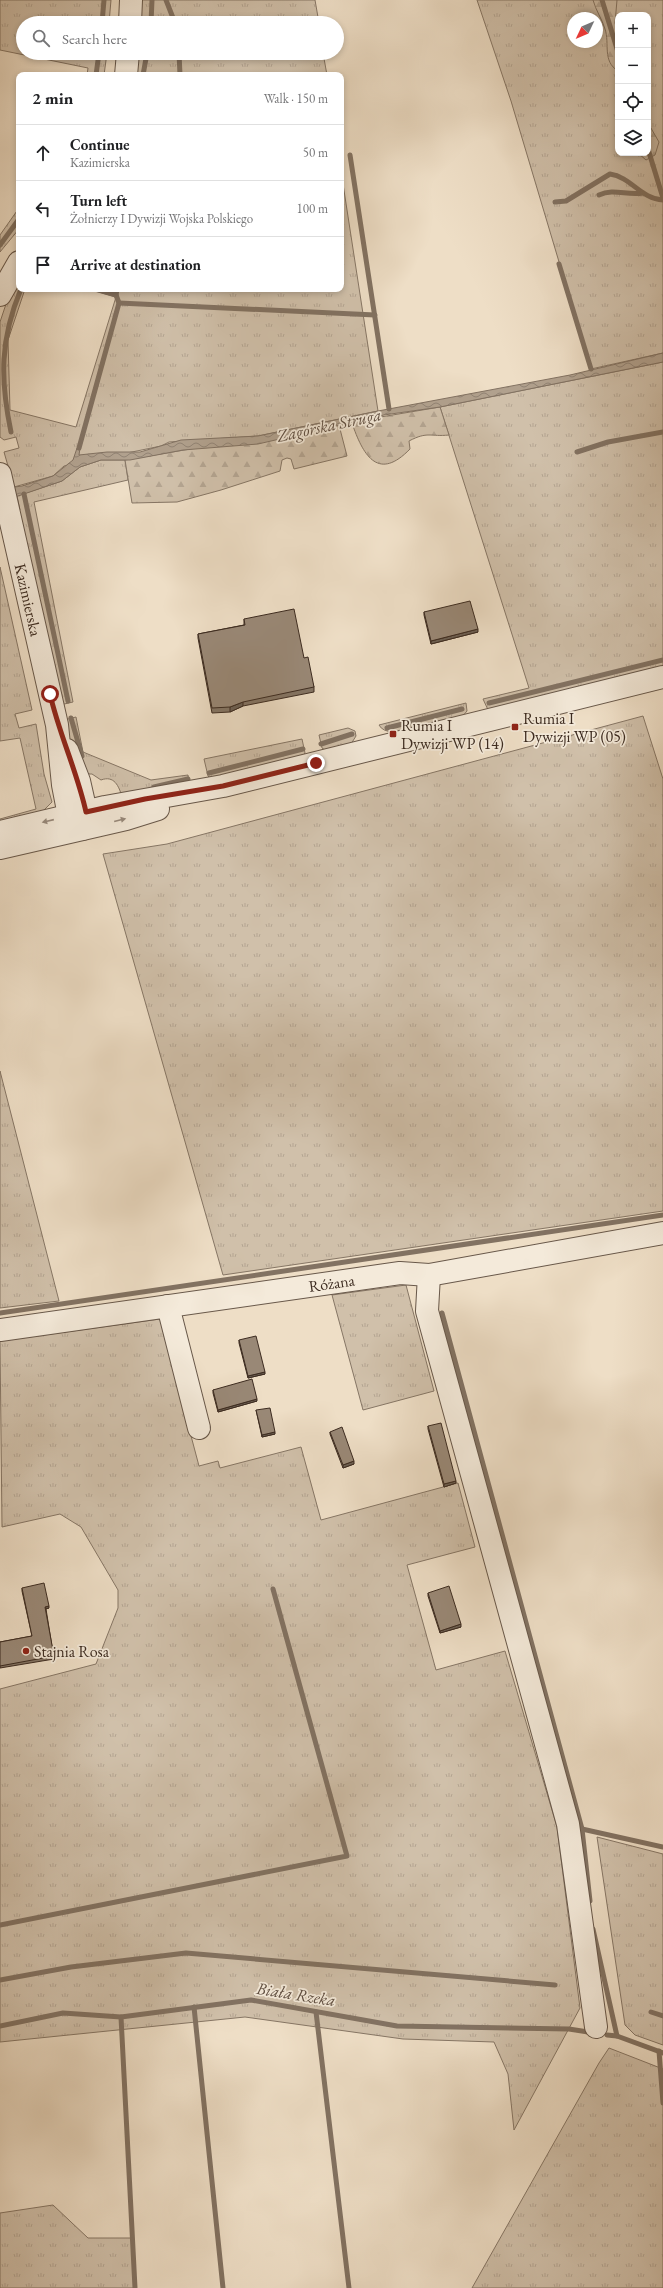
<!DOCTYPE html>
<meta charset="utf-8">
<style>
body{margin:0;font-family:"EB Garamond",serif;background:#f6f6f6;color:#202124}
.controls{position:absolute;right:12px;top:12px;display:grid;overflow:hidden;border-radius:8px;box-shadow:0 2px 6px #0003}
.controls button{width:36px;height:36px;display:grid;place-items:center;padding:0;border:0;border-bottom:1px solid #e0e0e0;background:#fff;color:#202124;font:20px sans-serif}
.compass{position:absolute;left:567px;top:12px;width:36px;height:36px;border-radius:50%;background:#fff;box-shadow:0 2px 6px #0003;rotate:226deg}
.stop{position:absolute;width:12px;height:12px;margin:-9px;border:3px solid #8f2418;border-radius:50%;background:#fff}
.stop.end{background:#8f2418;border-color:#fff;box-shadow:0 1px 4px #0008}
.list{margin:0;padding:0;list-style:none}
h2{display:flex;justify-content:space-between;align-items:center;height:52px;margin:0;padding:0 16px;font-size:17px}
h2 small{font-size:13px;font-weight:400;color:#757577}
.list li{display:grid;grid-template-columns:26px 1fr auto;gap:12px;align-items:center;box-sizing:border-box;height:56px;padding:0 16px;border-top:1px solid #e0e0e0}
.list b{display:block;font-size:15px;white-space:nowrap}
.list p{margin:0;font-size:13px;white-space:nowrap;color:#757577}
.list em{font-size:13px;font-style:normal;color:#757577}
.icon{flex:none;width:22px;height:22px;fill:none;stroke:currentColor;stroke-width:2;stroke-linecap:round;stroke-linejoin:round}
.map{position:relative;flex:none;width:663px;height:2288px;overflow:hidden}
.search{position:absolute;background:#fff;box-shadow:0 2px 6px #0003;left:16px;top:16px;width:328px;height:44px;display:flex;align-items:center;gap:10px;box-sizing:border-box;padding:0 14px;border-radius:22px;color:#757577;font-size:15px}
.panel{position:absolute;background:#fff;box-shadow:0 2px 6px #0003;left:16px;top:72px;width:328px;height:220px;border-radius:8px}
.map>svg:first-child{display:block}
</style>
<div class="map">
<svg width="663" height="2288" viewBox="0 0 663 2288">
<defs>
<pattern id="grass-tufts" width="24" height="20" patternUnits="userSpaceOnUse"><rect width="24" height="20" fill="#d0c0aa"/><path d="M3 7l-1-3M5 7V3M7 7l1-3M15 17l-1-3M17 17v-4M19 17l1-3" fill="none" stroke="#b4a592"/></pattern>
<pattern id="forest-firs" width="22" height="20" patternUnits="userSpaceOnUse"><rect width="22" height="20" fill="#d0c0aa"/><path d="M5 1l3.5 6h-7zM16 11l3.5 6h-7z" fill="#b4a592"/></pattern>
<pattern id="water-waves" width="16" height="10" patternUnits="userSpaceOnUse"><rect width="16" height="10" fill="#b1a18e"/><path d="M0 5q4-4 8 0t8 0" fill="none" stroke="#918374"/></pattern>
</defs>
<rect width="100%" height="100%" fill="#eedec6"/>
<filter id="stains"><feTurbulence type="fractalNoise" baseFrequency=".005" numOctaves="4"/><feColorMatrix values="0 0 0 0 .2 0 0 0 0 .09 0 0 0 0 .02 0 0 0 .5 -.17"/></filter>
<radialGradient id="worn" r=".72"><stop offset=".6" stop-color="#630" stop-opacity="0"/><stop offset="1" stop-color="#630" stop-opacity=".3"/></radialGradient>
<g fill="url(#grass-tufts)" stroke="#867665" fill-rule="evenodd">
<polygon points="0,0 111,0 109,23 23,23 23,53 107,53 104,75 87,75 88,68 0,50"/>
<polygon points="140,0 315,0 319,23 138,23"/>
<path d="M477,0h186v353l-72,16 -80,-268zM618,15h30v138h-30zM573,18h24v24h-24z"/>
<polygon points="136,53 323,53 327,75 133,75"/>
<polygon points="341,171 378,411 258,436 169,442 161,446 64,466 53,476 14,487 4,452 19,448 16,437 4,440 0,437 0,322 7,301 19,278 19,289 25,289 8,340 10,410 76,427 116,297 89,289 341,289"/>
<polygon points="19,208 19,229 0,252 0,235"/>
<polygon points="663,362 663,669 489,712 483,699 529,688 440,407"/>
<polygon points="101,460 125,460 128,480 34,502 73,702 60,705 18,511 20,510 17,496 62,481 80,467"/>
<polygon points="0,567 32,710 15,714 19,728 36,724 44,774 52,802 43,811 0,823 0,819 36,809 20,738 0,741"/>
<path d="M466,703l1,8 -6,7c-17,4 -73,25 -82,7z"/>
<polygon points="643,716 663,779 663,1211 223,1275 103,854 167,844"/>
<path d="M76,717l7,35 68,28 37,-5 1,6 -1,2 -66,14c-3,-11 -8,-22 -21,-17l-9,-6h-7l-16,-32 -5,-22z"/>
<polygon points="348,728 355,731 356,736 351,744 325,750 322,748 319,735"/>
<polygon points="302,739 305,753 301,758 210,778 208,776 204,759"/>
<polygon points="0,1071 59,1301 0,1308"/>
<polygon points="406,1285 434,1391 363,1410 332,1295"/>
<polygon points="160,1319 199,1466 218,1461 220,1468 301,1447 321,1520 458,1483 475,1547 407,1565 436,1670 505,1651 557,1827 580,2008 514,2130 508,2074 494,2042 403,2039 245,2017 0,2042 0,1689 96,1664 118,1608 118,1590 81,1527 60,1514 2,1527 0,1341"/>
<polygon points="597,1837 663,1854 663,2045 635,2035 625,2025"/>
<polygon points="609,2048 663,2069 663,2288 472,2288 599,2063"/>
<polygon points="53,2205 88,2238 132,2238 136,2288 0,2288 0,2213"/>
</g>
<g fill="url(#forest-firs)" stroke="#867665">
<path d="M593,0h24l-2,23 3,10v38c-16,-10 -8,-27 -13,-42 -3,-10 -9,-18 -12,-29z"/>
<polygon points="648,123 659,142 655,155 646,160 638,153 648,153"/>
<path d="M440,407l9,28c-19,2 -21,-4 -40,6l1,8c-31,32 -46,8 -57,-23l-13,3 7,27 -53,13 -3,-10 -4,-1 -5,2 -2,11 -59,19 -44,12 -45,1 -7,-43z"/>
</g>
<polygon fill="url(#water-waves)" stroke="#827262" points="663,353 663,362 440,407 384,415 258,444 183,450 130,460 101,460 80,467 62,481 18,496 0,500 0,489 22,486 53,476 73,460 77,448 80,448 79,455 107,452 140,452 181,440 258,436 378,411 570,375"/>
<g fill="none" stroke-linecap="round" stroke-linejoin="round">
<g stroke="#827262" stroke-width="5">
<polyline points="166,0 175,23"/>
<polyline points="602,0 618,52"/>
<polyline points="102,23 104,0"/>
<polyline points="151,23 152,0"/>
<polyline points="179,53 180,75"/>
<polyline points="96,75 99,53"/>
<polyline points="143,75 147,53"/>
<polyline points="648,149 663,198"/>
<polyline points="350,155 389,409"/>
<path d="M599,195c15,-7 28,1 44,-2"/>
<path d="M555,202l11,-1 44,-27c21,3 31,25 53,26"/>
<polyline points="0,245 19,219"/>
<polyline points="559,264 591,369"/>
<polyline points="95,289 116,295 117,289"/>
<polyline points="119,303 375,315"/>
<path d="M11,432c-11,-53 -11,-93 10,-143"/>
<polyline points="79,448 119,303 116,295"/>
<polyline points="577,452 608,442 663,432"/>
<polyline points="24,494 68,701"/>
<polyline points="489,703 663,660"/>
<polyline points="71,718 82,756"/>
<polyline points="387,728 462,709"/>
<polyline points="321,744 352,734"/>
<polyline points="209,773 303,749"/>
<polyline points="154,787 188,779"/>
<polyline points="0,1313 663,1215"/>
<polyline points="442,1313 582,1829 590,1901"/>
<polyline points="582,1829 663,1847"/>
<polyline points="0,1925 347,1856 273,1589"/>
<polyline points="593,1929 617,2036"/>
<polyline points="0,1980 71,1967 186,1953 555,1985"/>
<polyline points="194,2007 223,2288"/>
<polyline points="316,2012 349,2288"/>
<polyline points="651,2012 663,2016"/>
<polyline points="121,2017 135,2288"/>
<polyline points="0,2026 63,2013 121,2017 251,2000 397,2026 569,2029 588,2032"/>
<polyline points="607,2035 617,2036 663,2053"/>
<polyline points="659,2051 663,2103"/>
</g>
<g stroke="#68584a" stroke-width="24">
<g id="minor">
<polyline points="130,23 131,0"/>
<polyline points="126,75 128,53"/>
<polyline points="0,295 19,262"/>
<path id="s1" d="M0,474l57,251 6,60 6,31 13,13"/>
<polyline points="67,750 79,781 86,812 83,826"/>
<polyline points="0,832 105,807 223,786 663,677"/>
<polyline points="0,848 126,819 158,809"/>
<polyline points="429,1275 427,1311 568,1824 596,2027"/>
<polyline points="168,1306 199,1428"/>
<path id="s2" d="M0,1330l400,-57 29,2 234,-42"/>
</g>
</g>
<use href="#minor" stroke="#f4eada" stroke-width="22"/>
</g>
<g fill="#847565" stroke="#3c2b20">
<polygon points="424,612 478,632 431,644 424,615"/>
<polygon points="244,619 304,658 314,687 314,692 243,706 230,712 212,713 198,638 198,634 244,625"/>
<polygon points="239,1340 265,1374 248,1378 239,1343"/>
<polygon points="213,1390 257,1401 218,1412 213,1393"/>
<polygon points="256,1410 275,1434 262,1437"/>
<polygon points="428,1426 456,1483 444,1487 428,1429"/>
<polygon points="330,1432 354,1464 343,1468 330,1434"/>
<polygon points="22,1588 49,1608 46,1609 54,1659 0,1668 0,1642 32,1636 22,1591"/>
<polygon points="428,1593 461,1627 440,1633 428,1596"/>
</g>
<g fill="#6b5f53" stroke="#3c2b20">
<polygon points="478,629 478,632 431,644 431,641"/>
<polygon points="243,702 243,706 230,712 230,707"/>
<polygon points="265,1372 265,1374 248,1378 248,1376"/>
<polygon points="257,1399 257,1401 218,1412 218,1410"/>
<polygon points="275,1432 275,1434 262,1437 262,1435"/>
<polygon points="354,1461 354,1464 343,1468 343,1465"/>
<polygon points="456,1481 456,1483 444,1487 444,1484"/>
<polygon points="49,1606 49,1608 45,1609 45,1607"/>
<polygon points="461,1624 461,1627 440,1633 440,1631"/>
</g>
<g fill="#998876" stroke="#3c2b20">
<polygon points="470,601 478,629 431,641 424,612"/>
<polygon points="294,609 304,658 308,657 314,687 243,702 230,707 212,708 198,634 245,625 244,619"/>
<polygon points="256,1336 265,1372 248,1376 239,1340"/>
<polygon points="252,1379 257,1399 218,1410 213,1390"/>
<polygon points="270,1408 275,1432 262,1435 256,1410"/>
<polygon points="441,1423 456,1481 444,1484 428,1426"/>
<polygon points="342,1427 354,1461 343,1465 330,1432"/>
<polygon points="44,1583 49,1606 45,1607 54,1656 0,1666 0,1642 32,1636 22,1588"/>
<polygon points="449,1586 461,1624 440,1631 428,1593"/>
</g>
<defs><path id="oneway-solid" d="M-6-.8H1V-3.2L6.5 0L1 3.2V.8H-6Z"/></defs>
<g fill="#988a7d">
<use href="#oneway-solid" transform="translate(120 820) rotate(-14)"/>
<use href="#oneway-solid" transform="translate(48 821) rotate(167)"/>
</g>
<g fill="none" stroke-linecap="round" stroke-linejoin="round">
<path stroke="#8f2418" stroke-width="5" d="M50,694c9,40 27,77 36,118l59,-13 78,-13 93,-23"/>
</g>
<g fill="#8f2418" stroke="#f4eada" stroke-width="1.5">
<rect x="511" y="723" width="8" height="8" rx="2"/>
<rect x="389" y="730" width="8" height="8" rx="2"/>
<circle cx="26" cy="1651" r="4"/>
</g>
<g text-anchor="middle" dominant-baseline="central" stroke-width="3.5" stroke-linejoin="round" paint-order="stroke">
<g font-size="16" fill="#3c2b20" stroke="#f4eada">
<text stroke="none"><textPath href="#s1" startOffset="129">Kazimierska</textPath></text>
<text stroke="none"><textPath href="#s2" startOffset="335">Różana</textPath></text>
</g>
<g font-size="16" fill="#3c2b20" stroke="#f4eada" text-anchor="start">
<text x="523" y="718">Rumia I<tspan x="523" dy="18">Dywizji WP (05)</tspan></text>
<text x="401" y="725">Rumia I<tspan x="401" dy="18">Dywizji WP (14)</tspan></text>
<text x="34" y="1651">Stajnia Rosa</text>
</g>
<g font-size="17" font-style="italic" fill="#5f4e41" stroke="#f4eada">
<text transform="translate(329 425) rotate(-12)">Zagórska Struga</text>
<text transform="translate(296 1994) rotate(9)">Biała Rzeka</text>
</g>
</g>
<rect width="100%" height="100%" filter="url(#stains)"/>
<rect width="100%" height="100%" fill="url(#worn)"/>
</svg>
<div class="controls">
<button>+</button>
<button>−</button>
<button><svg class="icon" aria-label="locate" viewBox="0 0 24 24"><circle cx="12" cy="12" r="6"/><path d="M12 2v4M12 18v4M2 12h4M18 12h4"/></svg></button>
<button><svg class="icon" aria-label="layers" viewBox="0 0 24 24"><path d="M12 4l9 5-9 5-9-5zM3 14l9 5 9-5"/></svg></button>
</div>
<svg class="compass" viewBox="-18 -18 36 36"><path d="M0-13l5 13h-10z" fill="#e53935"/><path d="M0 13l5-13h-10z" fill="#757577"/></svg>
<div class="stop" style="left:50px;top:694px"></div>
<div class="stop end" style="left:316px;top:763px"></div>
<div class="search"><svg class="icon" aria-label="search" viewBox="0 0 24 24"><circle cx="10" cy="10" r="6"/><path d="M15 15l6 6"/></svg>Search here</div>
<section class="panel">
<h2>2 min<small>Walk · 150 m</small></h2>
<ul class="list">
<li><svg class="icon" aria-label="ahead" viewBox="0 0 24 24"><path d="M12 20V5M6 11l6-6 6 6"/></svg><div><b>Continue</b><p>Kazimierska</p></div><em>50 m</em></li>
<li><svg class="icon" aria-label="left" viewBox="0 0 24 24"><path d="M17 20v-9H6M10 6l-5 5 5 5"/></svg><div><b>Turn left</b><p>Żołnierzy I Dywizji Wojska Polskiego</p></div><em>100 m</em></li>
<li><svg class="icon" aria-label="arrive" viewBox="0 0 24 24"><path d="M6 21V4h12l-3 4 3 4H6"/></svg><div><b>Arrive at destination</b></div></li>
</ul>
</section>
</div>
